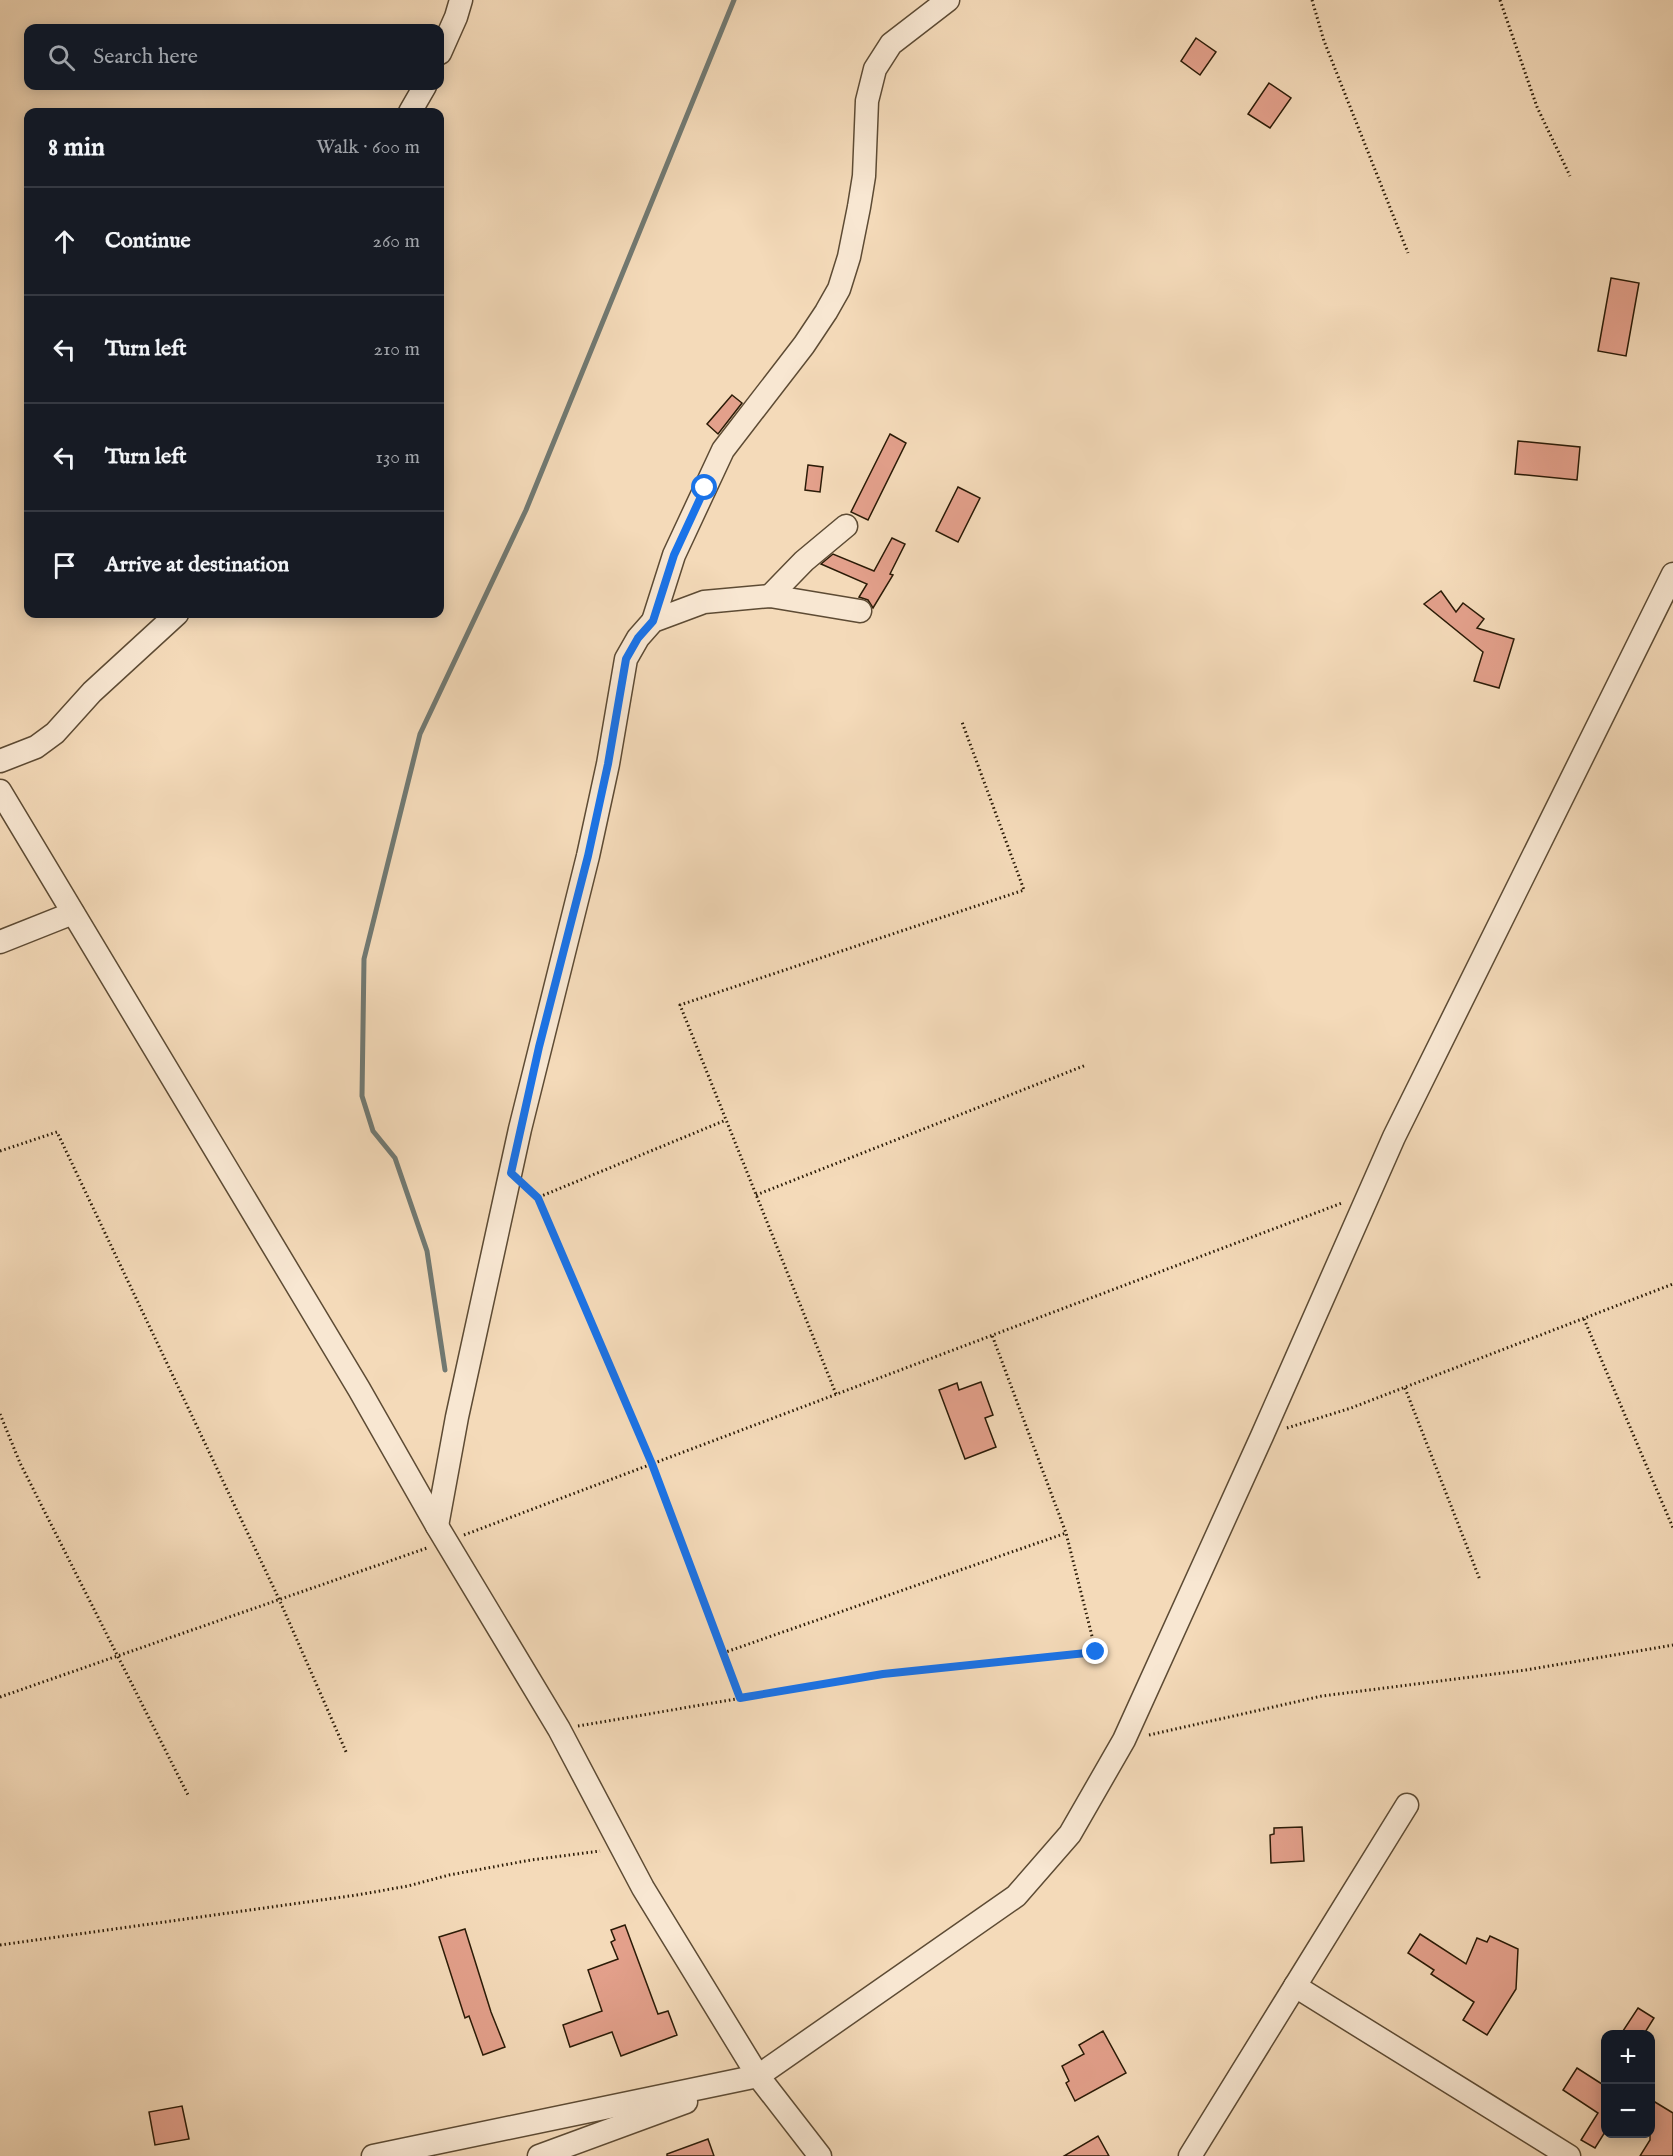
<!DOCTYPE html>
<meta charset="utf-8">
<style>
body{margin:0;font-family:"IM FELL English",serif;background:#20242c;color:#f1f3f6}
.controls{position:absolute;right:18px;bottom:18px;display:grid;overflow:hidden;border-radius:12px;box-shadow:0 3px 15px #0003}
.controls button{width:54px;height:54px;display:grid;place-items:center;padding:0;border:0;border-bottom:2px solid #363941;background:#171b24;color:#f1f3f6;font:30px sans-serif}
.stop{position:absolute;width:18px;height:18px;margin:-14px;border:4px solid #1a73e8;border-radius:50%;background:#fff}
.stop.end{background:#1a73e8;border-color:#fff;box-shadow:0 2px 6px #0008}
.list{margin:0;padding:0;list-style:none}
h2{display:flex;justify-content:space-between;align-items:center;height:78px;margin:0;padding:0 24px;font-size:26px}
h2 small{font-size:20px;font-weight:400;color:#9ea1a6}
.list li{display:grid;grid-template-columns:39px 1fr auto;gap:18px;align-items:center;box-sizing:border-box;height:108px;padding:0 24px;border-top:2px solid #363941}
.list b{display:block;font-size:22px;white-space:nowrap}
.list em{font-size:20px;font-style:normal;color:#9ea1a6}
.icon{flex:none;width:33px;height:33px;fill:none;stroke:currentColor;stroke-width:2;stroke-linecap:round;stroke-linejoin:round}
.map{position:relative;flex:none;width:1673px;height:2156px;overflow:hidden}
.search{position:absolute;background:#171b24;box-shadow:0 3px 15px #0003;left:24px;top:24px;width:420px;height:66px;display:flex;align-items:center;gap:15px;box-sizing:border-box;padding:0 21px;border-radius:12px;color:#9ea1a6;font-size:22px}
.panel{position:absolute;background:#171b24;box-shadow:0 3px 15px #0003;left:24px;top:108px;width:420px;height:510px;border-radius:12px}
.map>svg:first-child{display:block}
</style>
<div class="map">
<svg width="1673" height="2156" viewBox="0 0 1673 2156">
<rect width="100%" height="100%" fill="#f4dab9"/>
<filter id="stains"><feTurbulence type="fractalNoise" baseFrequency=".00333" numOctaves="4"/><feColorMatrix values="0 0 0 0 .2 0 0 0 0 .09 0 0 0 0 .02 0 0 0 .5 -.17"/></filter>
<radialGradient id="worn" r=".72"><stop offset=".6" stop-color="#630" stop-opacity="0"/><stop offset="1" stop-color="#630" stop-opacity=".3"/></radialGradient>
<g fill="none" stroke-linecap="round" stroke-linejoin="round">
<polyline stroke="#717972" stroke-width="5" points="445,1370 427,1251 395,1158 373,1131 362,1096 364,959 420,734 526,510 734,0"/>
</g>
<g fill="#e3a08b" stroke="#2b1b07" stroke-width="1.5">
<polygon points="1196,38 1216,52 1200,75 1181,61"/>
<polygon points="1269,83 1291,98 1270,128 1248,114"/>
<polygon points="1611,278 1639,283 1626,356 1598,351"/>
<polygon points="732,395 742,403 718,434 707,424"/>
<polygon points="890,434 906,443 868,520 851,512"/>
<polygon points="1518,441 1580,447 1577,480 1515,474"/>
<polygon points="808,465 823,467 820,492 805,490"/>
<polygon points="958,487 980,498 958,542 936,531"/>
<polygon points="892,538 905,544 890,574 893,575 873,608 868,600 859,597 867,584 821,564 833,554 874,571"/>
<polygon points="1441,591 1456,612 1463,603 1484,619 1477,628 1514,639 1499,688 1474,681 1483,652 1424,604"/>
<polygon points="981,1382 993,1415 985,1418 996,1447 965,1459 939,1390 957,1383 959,1390"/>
<polygon points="1302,1827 1304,1861 1271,1863 1270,1835 1274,1834 1274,1828"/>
<polygon points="625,1925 658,2014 668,2011 677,2035 621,2056 612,2032 570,2047 563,2025 602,2011 588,1970 618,1959 611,1942 615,1940 611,1930"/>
<polygon points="465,1929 491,2012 505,2047 483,2055 469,2016 465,2018 439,1937"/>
<polygon points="1420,1934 1466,1964 1477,1938 1487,1942 1490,1936 1518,1949 1516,1989 1487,2035 1463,2020 1474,2002 1431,1974 1434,1970 1408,1953"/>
<polygon points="1638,2008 1654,2018 1644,2034 1621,2034"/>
<polygon points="1103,2031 1126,2073 1075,2101 1066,2083 1069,2081 1062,2066 1084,2054 1079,2045"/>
<polygon points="1577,2068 1605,2086 1605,2132 1595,2148 1581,2140 1598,2113 1563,2090"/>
<polygon points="1650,2099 1673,2113 1673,2156 1640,2156 1650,2140"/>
<polygon points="182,2106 189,2139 155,2145 149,2112"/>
<polygon points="1098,2136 1109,2156 1064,2156"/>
<polygon points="708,2139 714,2156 667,2156 667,2154"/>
</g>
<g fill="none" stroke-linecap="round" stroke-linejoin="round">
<g stroke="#5d4b34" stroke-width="25">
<g id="minor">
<polyline points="440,53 456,17 461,0"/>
<polyline points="410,112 425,86"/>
<polyline points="770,596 804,561 846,526"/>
<polyline points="653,621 674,555 723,450 804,345 826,312 839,289 849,257 859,207 864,176 867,101 875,69 891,44 948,0"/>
<polyline points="0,761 36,747 55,733 92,692 177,614"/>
<polyline points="0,791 359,1389 437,1526 559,1729 643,1888 758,2076 820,2156"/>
<polyline points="0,942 73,913"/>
<polyline points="437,1526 457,1417 520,1129 588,856 608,764 626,659 638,638 653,621 704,602 770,596 860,611"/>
<polyline points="1295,1986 1569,2156"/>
<polyline points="373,2156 758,2076 1016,1896 1070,1834 1124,1740 1262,1436 1394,1137 1673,574"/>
<polyline points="539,2156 686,2102"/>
<polyline points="1190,2156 1407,1805"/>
</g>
</g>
<g stroke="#2b1b07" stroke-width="3" stroke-dasharray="1.5 3" stroke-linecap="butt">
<polyline points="1312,0 1324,41 1408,253"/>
<polyline points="1500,0 1537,107 1570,176"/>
<polyline points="0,1151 57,1132 279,1599 347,1754"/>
<polyline points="528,1188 539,1198 652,1463 740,1698"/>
<polyline points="756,1195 1086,1065"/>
<polyline points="539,1197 726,1120"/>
<polyline points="1584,1319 1673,1528"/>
<polyline points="1405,1388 1480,1580"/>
<polyline points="836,1394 680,1005 1024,890 962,722"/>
<polyline points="0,1414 20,1463 188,1795"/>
<polyline points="1287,1428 1351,1408 1673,1284"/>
<polyline points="464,1535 1342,1203"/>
<polyline points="723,1653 1066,1533"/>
<polyline points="0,1697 427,1548"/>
<polyline points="578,1726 883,1674 1096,1652 1066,1533 992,1335"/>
<polyline points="1149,1735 1322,1696 1526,1670 1673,1645"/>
<polyline points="0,1945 357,1895 408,1886 449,1875 531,1860 600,1851"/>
</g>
<use href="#minor" stroke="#f8e7d2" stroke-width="22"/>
</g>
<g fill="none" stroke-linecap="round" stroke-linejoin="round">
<polyline stroke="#1a73e8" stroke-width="8" points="705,488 674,555 653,621 638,638 626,659 608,764 588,856 539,1047 511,1173 538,1198 652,1464 740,1698 883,1674 1096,1652"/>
</g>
<rect width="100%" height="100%" filter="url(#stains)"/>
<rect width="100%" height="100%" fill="url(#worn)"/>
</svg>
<div class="controls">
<button>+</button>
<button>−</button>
</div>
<div class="stop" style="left:705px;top:488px"></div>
<div class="stop end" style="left:1096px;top:1652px"></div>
<div class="search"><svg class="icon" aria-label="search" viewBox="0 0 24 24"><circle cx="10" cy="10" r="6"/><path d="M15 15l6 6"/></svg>Search here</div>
<section class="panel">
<h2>8 min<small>Walk · 600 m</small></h2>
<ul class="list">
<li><svg class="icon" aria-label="ahead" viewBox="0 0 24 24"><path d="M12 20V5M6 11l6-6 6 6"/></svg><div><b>Continue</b></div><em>260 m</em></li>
<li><svg class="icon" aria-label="left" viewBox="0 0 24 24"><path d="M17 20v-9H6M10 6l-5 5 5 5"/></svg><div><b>Turn left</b></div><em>210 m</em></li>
<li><svg class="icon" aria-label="left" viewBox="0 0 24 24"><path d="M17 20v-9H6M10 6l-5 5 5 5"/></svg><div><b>Turn left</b></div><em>130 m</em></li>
<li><svg class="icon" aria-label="arrive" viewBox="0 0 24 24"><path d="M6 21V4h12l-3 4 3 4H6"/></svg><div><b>Arrive at destination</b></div></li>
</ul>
</section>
</div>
